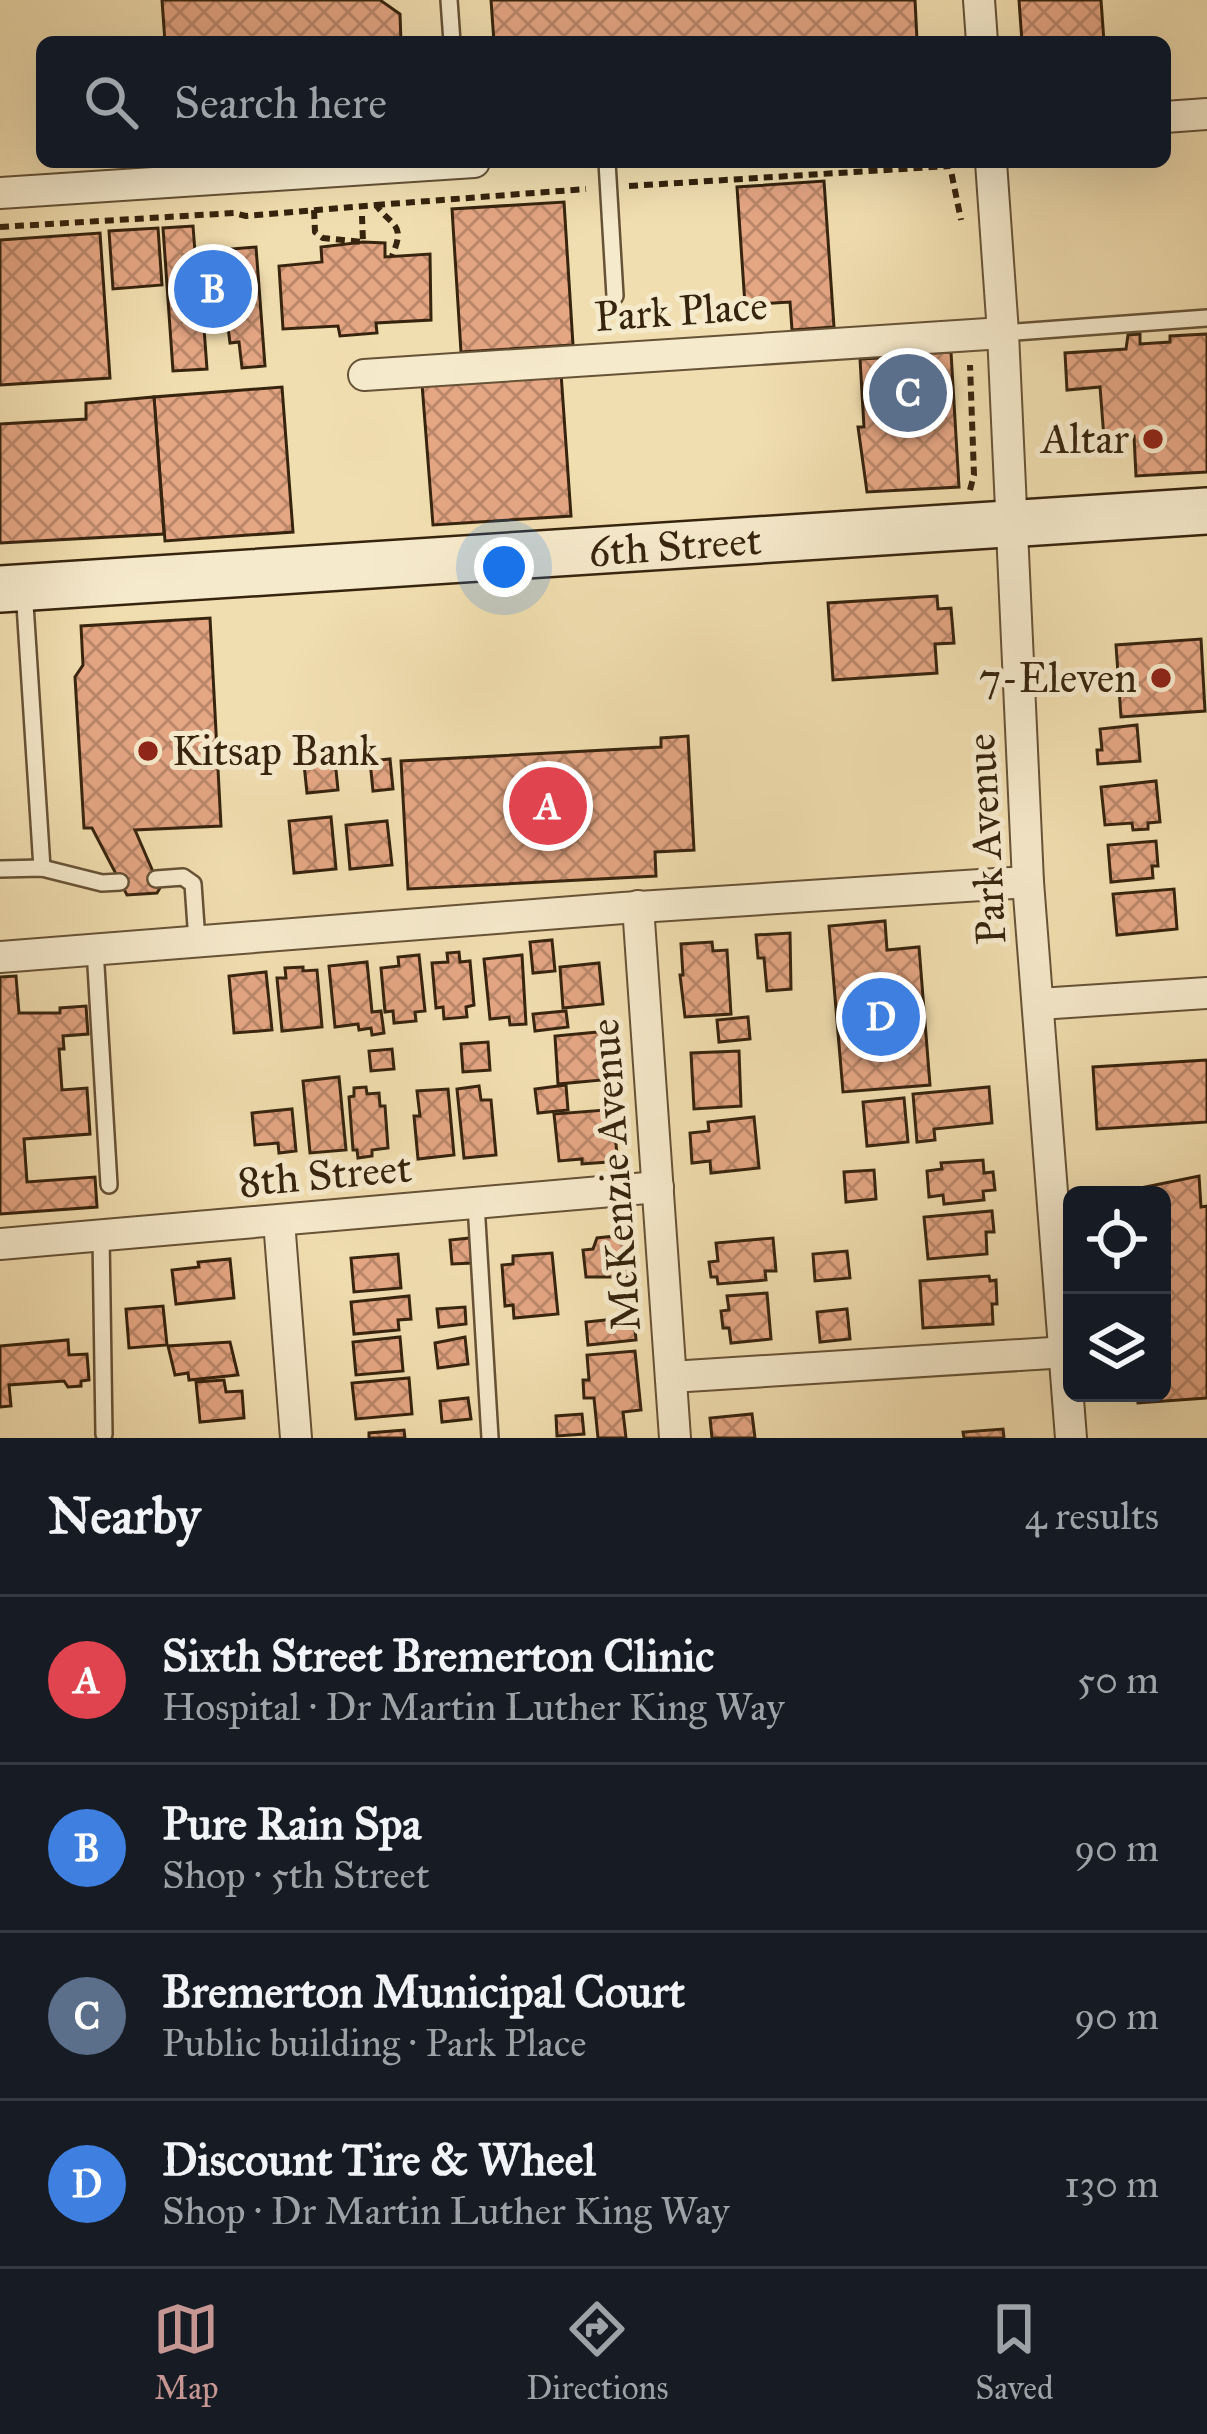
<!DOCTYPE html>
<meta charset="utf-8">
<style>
body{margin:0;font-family:"IM FELL Great Primer",serif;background:#242831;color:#f1f3f6}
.controls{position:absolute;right:36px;bottom:36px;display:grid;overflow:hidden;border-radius:18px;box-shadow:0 12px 48px #0002}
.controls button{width:108px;height:108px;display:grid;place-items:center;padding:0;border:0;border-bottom:3px solid #363941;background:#171b24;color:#f1f3f6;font:60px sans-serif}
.you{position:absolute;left:504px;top:567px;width:42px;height:42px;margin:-30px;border:9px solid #fff;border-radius:50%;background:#1a73e8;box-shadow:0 0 0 18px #1a73e833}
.badge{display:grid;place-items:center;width:78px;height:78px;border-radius:50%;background:#c59692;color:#fff;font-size:39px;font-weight:700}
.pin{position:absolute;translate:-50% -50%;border:6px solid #fff;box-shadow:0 3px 12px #0006}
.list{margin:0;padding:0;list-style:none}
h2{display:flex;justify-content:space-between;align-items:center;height:156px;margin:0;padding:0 48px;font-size:51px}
h2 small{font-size:39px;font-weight:400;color:#9ea1a6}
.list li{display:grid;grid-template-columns:78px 1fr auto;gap:36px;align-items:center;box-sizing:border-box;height:168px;padding:0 48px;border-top:3px solid #363941}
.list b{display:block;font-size:45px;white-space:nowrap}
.list p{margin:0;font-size:39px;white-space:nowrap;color:#9ea1a6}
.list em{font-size:39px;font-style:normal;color:#9ea1a6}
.icon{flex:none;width:66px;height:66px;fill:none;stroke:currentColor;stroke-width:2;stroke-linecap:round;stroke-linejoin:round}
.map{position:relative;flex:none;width:1207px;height:1438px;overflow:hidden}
.search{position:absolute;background:#171b24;box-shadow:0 12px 48px #0002;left:36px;right:36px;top:36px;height:132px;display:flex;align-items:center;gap:30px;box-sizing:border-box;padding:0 42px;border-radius:18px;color:#9ea1a6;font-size:45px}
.sheet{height:828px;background:#171b24}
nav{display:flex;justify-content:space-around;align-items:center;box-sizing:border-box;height:168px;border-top:3px solid #363941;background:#171b24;font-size:33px;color:#9ea1a6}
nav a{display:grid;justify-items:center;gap:6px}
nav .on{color:#c59692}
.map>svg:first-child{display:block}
</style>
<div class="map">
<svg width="1207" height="1438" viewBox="0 0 1207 1438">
<defs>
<pattern id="building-cross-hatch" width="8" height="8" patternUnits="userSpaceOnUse" patternTransform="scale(3)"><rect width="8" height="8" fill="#e5a684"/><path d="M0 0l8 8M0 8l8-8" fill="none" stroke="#ba876a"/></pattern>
</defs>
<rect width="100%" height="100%" fill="#f1deb0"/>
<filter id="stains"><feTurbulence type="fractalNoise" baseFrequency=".00167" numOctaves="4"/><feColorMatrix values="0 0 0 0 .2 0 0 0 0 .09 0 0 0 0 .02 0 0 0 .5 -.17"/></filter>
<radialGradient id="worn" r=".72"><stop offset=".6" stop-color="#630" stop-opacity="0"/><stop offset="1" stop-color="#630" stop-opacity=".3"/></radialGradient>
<g fill="url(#building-cross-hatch)" stroke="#37240e" stroke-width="3">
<polygon points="162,0 380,0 400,14 401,42 165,42"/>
<polygon points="491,0 915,0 917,40 494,42"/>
<polygon points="1019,0 1101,0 1104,42 1022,42"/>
<polygon points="824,181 834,327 792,330 790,302 745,305 737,187"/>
<polygon points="564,202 573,345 461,352 452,209"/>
<polygon points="193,226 195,252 256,247 265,366 242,368 239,342 230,343 228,327 204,328 207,369 173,371 163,228"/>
<polygon points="158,228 162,285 113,289 109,231"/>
<polygon points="100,233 110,378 0,385 0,240"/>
<polygon points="363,242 385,243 385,257 430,254 431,320 376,323 377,333 340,336 338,326 283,329 279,266 322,262 321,247"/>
<polygon points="1140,334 1140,344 1170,342 1170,336 1207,334 1207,472 1136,476 1134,436 1104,438 1100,387 1067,390 1065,353 1126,349 1128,335"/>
<polygon points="936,340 936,353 951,352 959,487 867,492 858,427 864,427 860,359 918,356 918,342"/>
<polygon points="561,373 571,516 433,525 422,384"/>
<polygon points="282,387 293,532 165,541 154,397"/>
<polygon points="154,397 164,534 0,543 0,424 86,419 86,403"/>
<polygon points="937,596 938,609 951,608 954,643 935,644 937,673 833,680 828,603"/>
<polygon points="210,618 221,826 135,830 160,888 157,893 127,895 92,828 84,828 75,677 83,665 81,626"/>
<polygon points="1201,639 1205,711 1121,717 1116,645"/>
<polygon points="1137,725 1140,761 1098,764 1097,750 1102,750 1100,729"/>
<polygon points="688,736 694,850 655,852 656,876 408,889 401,761 661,747 661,738"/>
<polygon points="390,759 393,789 373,791 370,761"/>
<polygon points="335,760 338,790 307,793 304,764"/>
<polygon points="1156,781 1160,822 1148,823 1148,829 1133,830 1132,823 1105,825 1101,787"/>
<polygon points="331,817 336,869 294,873 289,821"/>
<polygon points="387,821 392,865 350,869 346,825"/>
<polygon points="1156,841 1158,866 1152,866 1153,878 1111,882 1108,845"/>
<polygon points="1174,889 1177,929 1117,935 1113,894"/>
<polygon points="885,921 887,950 919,947 930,1085 843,1092 829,926"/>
<polygon points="790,933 791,989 767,991 764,958 758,958 756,935"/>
<polygon points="552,940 555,971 533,973 530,942"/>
<polygon points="712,942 713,951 727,950 731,1014 685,1017 680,975 683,975 681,944"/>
<polygon points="459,952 460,962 470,961 474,1005 466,1007 467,1017 444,1019 443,1007 436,1008 432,963 448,962 447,953"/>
<polygon points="419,955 425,1011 415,1012 416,1021 394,1023 393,1011 385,1012 381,968 399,966 398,957"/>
<polygon points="522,955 526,1024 510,1025 509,1017 490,1019 484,959"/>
<polygon points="367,962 372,1012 381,1011 384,1033 372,1035 371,1028 359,1030 358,1024 335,1027 329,966"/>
<polygon points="599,963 603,1004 563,1008 560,967"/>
<polygon points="303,967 303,971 317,970 322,1027 282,1031 277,978 286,978 285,968"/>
<polygon points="266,972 272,1030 234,1033 229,976"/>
<polygon points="16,976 19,1013 60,1013 60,1008 86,1006 88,1034 63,1036 64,1049 59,1049 62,1090 87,1088 90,1134 24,1139 27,1182 95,1177 97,1207 0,1214 0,977"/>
<polygon points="566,1011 568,1027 535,1031 533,1014"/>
<polygon points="748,1017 750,1039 719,1042 717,1020"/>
<polygon points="609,1031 611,1063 601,1064 602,1080 558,1084 555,1036"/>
<polygon points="488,1042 490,1070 463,1072 461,1044"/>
<polygon points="392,1049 394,1069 371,1071 369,1051"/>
<polygon points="739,1051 741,1106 694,1109 691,1053"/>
<polygon points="1207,1060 1207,1122 1097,1129 1093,1067"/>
<polygon points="339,1077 346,1150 310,1153 303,1081"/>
<polygon points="566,1085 568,1110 538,1113 535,1089"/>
<polygon points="479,1086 481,1100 491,1100 496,1155 464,1158 457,1089"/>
<polygon points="366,1087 367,1094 379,1093 380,1106 385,1106 388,1148 372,1150 372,1156 358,1158 357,1150 353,1150 349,1097 354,1096 354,1088"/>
<polygon points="989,1087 992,1123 934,1129 935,1140 917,1142 913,1094"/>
<polygon points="448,1089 454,1155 418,1159 414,1116 420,1116 417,1091"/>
<polygon points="904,1098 908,1142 867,1146 863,1102"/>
<polygon points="292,1109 296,1151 279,1153 278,1143 255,1145 252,1113"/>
<polygon points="605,1110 607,1122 614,1121 617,1155 608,1156 608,1162 582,1164 582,1159 559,1161 554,1114"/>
<polygon points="754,1117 759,1168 711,1173 710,1161 692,1163 690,1133 709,1131 708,1122"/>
<polygon points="983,1160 984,1173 993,1172 995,1190 983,1191 984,1200 944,1204 943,1195 929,1197 927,1171 942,1169 941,1163"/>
<polygon points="874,1170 876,1199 846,1202 844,1172"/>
<polygon points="1199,1176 1201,1207 1207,1206 1207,1398 1138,1403 1137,1393 1162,1393 1162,1195 1111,1194"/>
<polygon points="992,1211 994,1232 986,1232 987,1254 928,1259 924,1217"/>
<polygon points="625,1235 629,1277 586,1277 583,1250 593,1249 597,1238"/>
<polygon points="470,1238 472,1263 452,1264 450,1240"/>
<polygon points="773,1238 776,1271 765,1271 766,1280 718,1284 717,1277 711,1277 709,1262 718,1261 716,1243"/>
<polygon points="847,1251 850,1278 815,1281 813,1254"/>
<polygon points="552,1253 558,1314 514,1318 513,1305 505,1306 502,1265 513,1264 513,1256"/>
<polygon points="398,1254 401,1288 354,1292 351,1258"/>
<polygon points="230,1259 234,1298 176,1304 172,1270 199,1267 198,1262"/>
<polygon points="989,1276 990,1281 996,1280 997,1304 992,1304 993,1324 923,1328 920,1281"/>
<polygon points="767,1293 771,1339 731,1343 729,1328 723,1328 721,1311 729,1310 727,1296"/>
<polygon points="409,1296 411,1319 398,1320 399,1330 354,1334 351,1302"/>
<polygon points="163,1306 167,1345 129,1348 126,1309"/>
<polygon points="465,1307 466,1324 439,1327 437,1309"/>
<polygon points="847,1309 850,1339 820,1342 817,1312"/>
<polygon points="634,1317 636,1340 588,1345 586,1322"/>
<polygon points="400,1337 403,1371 356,1375 353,1342"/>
<polygon points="465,1337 468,1364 438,1368 435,1343"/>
<polygon points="68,1340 69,1355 87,1354 89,1380 81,1381 81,1386 68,1387 64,1381 9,1385 11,1406 0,1407 0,1346"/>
<polygon points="230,1342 238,1375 189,1380 188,1373 175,1375 168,1346"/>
<polygon points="635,1351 641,1410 623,1412 626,1438 598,1438 594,1398 584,1398 583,1380 589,1380 587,1355"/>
<polygon points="409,1378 412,1414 356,1419 352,1383"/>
<polygon points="224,1380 226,1392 242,1391 244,1418 200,1422 196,1382"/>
<polygon points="468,1398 471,1419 442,1422 440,1401"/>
<polygon points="582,1414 584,1434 557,1436 556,1416"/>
<polygon points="752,1414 755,1438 712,1438 710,1418"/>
<polygon points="1003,1429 1004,1438 964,1438 963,1432"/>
<polygon points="404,1430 405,1438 369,1438 369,1433"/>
</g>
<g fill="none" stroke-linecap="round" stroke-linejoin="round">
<g stroke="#665236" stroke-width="20">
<g id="lane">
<polyline points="449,0 452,42"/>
<polyline points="607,162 615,296"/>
<polyline points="1003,333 1207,318"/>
<polyline points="24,589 42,868"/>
<polyline points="0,869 42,868 102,883 120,882"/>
<polyline points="156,879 183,877 193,884 197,941"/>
<polyline points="95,949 109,1185"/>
<polyline points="476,1204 490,1438"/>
<polyline points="101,1236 104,1434"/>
</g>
</g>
<g stroke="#665236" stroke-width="34">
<g id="street">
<polyline points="979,0 982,42"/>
<polyline points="1165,117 1207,114"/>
<polyline points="991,162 1003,333 1028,882 1071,1438"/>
<polyline points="0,193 474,162"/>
<polyline points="364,375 1003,333"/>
<polyline points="638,906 675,1438"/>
<polyline points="0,957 623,908 1028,882"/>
<polyline points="1039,1004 1207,993"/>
<polyline points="279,1221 296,1438"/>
<polyline points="0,1244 658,1187"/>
<polyline points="671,1377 1067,1352"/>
</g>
</g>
<g stroke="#37240e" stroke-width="50">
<polyline id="secondary" points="0,589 1207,511"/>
</g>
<g stroke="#37240e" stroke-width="6" stroke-dasharray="9 6" stroke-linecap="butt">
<polyline points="629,186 950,166 961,220"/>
<polyline points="376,205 586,189"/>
<polyline points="314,210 315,232 323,238 363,242 362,216"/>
<path d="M0,227l234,-14 12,3 130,-11c17,23 30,18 16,51"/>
<polyline points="970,490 974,475 970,365"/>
</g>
<use href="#lane" stroke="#f6eacc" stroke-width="15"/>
<use href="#street" stroke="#f6eacc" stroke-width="30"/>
<use href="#secondary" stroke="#f6eacc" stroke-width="45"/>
</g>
<g fill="#8f2418" stroke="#f6eacc" stroke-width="4.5">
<circle cx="1153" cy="439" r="12"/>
<circle cx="1161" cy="678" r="12"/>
<circle cx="148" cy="751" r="12"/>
</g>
<g text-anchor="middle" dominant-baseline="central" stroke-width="10" stroke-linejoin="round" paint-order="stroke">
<g font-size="42" fill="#37240e" stroke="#f6eacc">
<text transform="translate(681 311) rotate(-4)">Park Place</text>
<text transform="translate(675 546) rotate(-4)">6th Street</text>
<text transform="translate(986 839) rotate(-93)">Park Avenue</text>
<text transform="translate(325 1175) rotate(-5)">8th Street</text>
<text transform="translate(615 1175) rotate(-94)">McKenzie Avenue</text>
</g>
<g font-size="42" fill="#37240e" stroke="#f6eacc" text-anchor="end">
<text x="1129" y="439">Altar</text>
<text x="1137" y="678">7-Eleven</text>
<text x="172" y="751" text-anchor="start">Kitsap Bank</text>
</g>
</g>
<rect width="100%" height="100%" filter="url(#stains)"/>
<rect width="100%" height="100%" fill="url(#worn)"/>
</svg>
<div class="controls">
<button><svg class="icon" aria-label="locate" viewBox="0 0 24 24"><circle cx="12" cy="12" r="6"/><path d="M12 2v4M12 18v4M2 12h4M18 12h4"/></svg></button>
<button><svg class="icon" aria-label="layers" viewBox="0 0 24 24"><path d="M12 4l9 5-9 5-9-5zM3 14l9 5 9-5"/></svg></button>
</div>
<div class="you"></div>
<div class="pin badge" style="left:548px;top:806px;background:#e0444e">A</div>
<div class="pin badge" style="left:213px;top:289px;background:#3f7fe0">B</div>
<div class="pin badge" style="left:908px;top:393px;background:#5c6f8a">C</div>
<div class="pin badge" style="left:881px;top:1017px;background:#3f7fe0">D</div>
<div class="search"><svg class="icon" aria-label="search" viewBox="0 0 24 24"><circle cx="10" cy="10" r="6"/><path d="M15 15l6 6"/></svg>Search here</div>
</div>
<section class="sheet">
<h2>Nearby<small>4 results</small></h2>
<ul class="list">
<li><span class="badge" style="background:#e0444e">A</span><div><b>Sixth Street Bremerton Clinic</b><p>Hospital · Dr Martin Luther King Way</p></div><em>50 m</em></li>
<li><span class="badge" style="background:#3f7fe0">B</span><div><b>Pure Rain Spa</b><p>Shop · 5th Street</p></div><em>90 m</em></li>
<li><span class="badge" style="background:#5c6f8a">C</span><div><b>Bremerton Municipal Court</b><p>Public building · Park Place</p></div><em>90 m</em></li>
<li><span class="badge" style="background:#3f7fe0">D</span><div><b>Discount Tire &amp; Wheel</b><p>Shop · Dr Martin Luther King Way</p></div><em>130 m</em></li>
</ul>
</section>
<nav>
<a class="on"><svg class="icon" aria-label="map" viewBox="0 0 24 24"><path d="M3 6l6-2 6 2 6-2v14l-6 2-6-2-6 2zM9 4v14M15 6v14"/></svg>Map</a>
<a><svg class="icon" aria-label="directions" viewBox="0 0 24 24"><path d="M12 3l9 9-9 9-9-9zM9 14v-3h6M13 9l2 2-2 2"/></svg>Directions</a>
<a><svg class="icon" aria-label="saved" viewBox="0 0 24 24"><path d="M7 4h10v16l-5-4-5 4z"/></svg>Saved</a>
</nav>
